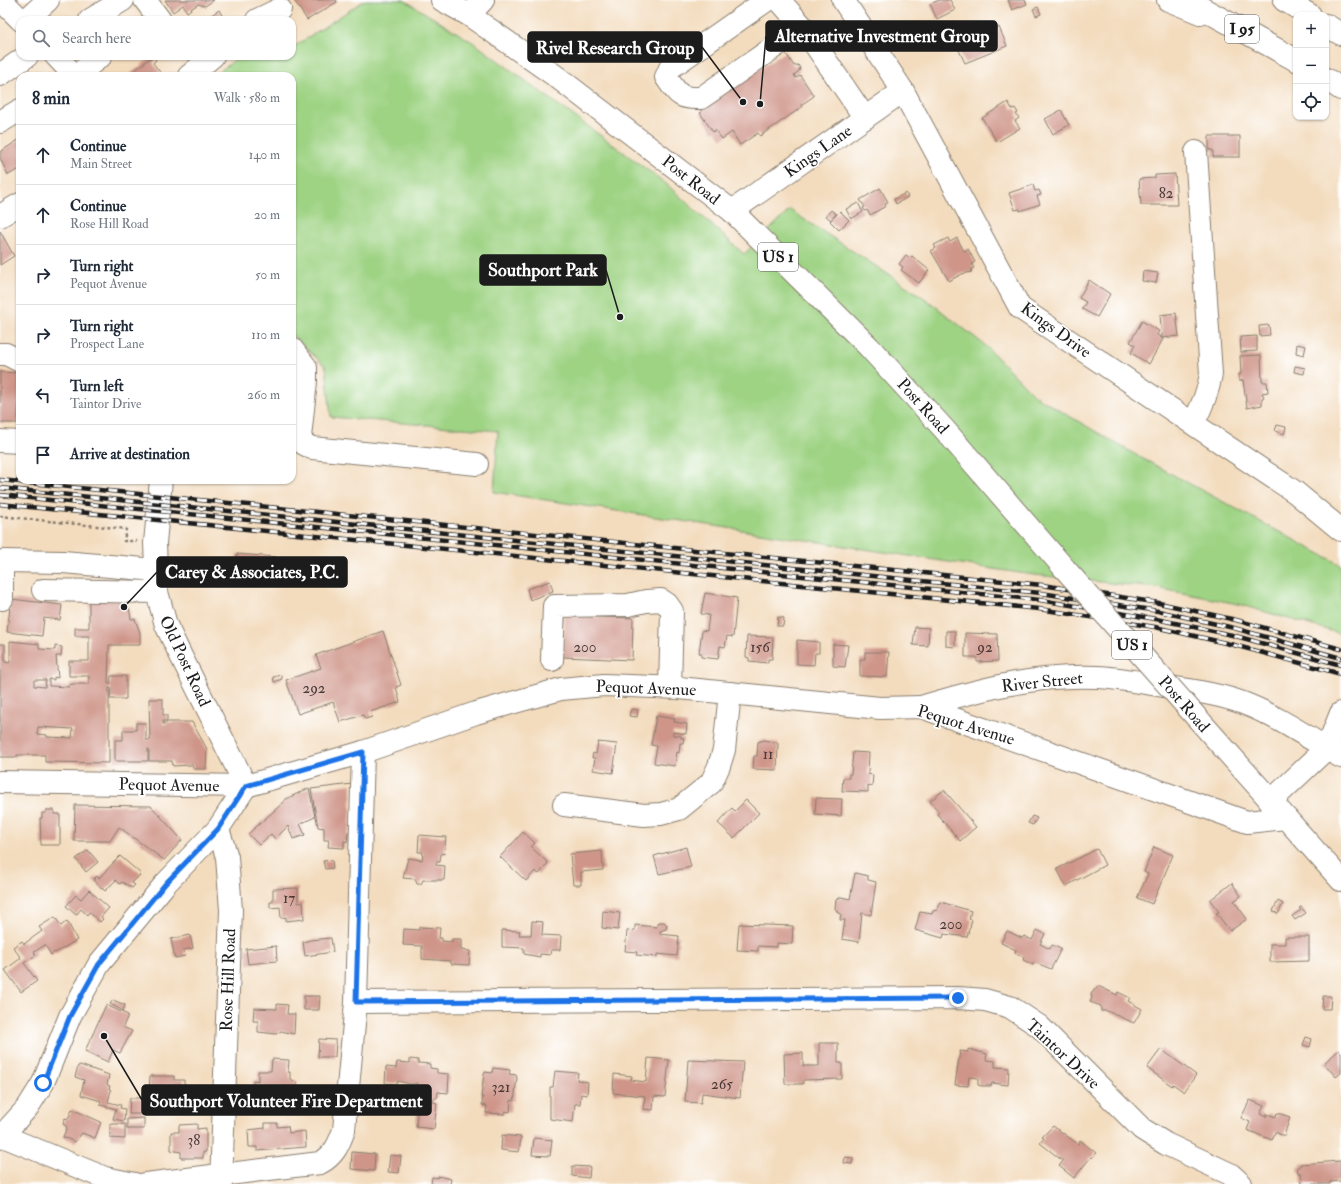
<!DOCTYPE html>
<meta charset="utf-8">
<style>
body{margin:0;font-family:"IM FELL Double Pica",serif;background:#f2f2f3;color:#1f2937}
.controls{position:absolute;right:12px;top:12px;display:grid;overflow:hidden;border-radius:8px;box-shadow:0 1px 3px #0004}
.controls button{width:36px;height:36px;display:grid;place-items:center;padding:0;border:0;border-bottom:1px solid #e0e1e3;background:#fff;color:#1f2937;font:20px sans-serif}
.stop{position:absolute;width:12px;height:12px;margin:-9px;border:3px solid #1a73e8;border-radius:50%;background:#fff}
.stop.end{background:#1a73e8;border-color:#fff;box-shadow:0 1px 4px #0008}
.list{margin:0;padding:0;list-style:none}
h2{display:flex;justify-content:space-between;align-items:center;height:52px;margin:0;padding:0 16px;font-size:17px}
h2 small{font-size:13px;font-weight:400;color:#747a83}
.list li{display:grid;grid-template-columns:26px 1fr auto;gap:12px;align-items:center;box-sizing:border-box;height:60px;padding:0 16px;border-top:1px solid #e0e1e3}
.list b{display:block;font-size:15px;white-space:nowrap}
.list p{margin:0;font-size:13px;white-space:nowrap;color:#747a83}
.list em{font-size:13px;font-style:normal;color:#747a83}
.icon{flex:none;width:22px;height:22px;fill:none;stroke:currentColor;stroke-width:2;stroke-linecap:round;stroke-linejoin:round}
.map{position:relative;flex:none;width:1341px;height:1184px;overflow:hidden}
.search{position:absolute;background:#fff;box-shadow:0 1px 3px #0004;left:16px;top:16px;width:280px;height:44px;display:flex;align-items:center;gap:10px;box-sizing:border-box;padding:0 14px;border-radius:12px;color:#747a83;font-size:15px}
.panel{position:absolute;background:#fff;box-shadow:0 1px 3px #0004;left:16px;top:72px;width:280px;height:412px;border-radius:12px}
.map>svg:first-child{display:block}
</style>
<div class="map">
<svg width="1341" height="1184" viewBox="0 0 1341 1184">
<rect width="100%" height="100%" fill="#fff"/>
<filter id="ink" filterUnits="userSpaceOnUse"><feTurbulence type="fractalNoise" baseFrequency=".025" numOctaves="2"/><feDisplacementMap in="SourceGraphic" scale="8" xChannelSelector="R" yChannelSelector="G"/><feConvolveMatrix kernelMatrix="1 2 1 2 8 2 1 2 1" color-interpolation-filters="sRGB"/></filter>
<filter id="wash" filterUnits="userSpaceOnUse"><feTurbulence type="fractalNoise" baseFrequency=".012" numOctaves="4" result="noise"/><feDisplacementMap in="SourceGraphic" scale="16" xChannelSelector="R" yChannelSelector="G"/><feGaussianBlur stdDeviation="0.9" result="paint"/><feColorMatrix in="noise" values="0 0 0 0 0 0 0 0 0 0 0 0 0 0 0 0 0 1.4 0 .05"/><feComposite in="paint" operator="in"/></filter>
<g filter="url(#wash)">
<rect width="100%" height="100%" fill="#f3dcbe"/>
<polygon fill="#9ed383" stroke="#5d7850" points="365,0 404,0 474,43 664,182 744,254 790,210 926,299 986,346 1035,396 1136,455 1341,565 1341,634 1238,604 1157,588 1026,574 494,492 498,431 331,417 326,367 292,335 292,76 213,76 239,57 274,61 281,56 292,56 292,48"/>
<g id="blocks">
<g fill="#cf9589" fill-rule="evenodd">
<polygon points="165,0 214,0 205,6 198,4 187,12 183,5 173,12"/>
<polygon points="294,0 336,0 337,2 307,20"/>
<polygon points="939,0 950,0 955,10 937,19 930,4"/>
<polygon points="1008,0 1025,0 1027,4 1012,10"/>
<polygon points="1038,7 1041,14 1036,16 1033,9"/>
<polygon points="219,10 224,19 222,20 204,20"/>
<polygon points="999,27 1007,46 965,63 957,46"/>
<polygon points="785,52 794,66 798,65 800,68 799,71 794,75 796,78 800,75 814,96 801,105 802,107 760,136 758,133 740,145 732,132 722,139 715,130 713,132 700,113 702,112 700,109"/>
<polygon points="153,56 156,60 153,63 160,72 155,76 129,76 130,74"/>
<polygon points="1008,102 1012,109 1015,108 1018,113 1016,114 1019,118 1015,121 1020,128 997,142 982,118"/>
<polygon points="1061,110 1069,125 1053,134 1045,119"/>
<polygon points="1209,136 1240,136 1240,157 1213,157 1213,150 1209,150"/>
<polygon points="20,139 20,169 8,175 0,158 0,152"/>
<polygon points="1175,174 1177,205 1141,205 1139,179 1155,178 1155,175"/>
<polygon points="1033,185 1035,191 1039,190 1041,195 1037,196 1040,204 1020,211 1020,209 1015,210 1009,193"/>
<polygon points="880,188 888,202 885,204 886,206 870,215 867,210 865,211 863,208 865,207 860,200"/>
<polygon points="906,193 908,197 896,204 894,199"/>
<polygon points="858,203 863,212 851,219 846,209"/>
<polygon points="831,210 836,214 831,220 826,216"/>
<polygon points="840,211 849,220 839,230 830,221"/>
<polygon points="0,231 14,256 0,265"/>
<polygon points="948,238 950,242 957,238 964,251 968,249 975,262 972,264 974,268 971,270 972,272 962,274 949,281 931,251 936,248 934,245"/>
<polygon points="906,255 910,258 912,256 929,270 919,283 901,270 903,267 899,264"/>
<polygon points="1143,271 1158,273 1156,283 1142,281"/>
<polygon points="1089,280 1110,294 1097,317 1082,309 1086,302 1079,298"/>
<polygon points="1176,313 1179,336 1162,338 1160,315"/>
<polygon points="1142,321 1159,331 1157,335 1163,339 1149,364 1131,353 1135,345 1130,342"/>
<polygon points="1269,325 1270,335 1260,336 1259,326"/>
<polygon points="1257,336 1257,351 1241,352 1240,337"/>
<polygon points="1297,344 1306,346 1304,355 1296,353"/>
<polygon points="1261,355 1262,382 1267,382 1268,392 1262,393 1264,397 1262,398 1262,405 1247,408 1243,380 1239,381 1239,374 1241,374 1240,356"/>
<polygon points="1295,366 1305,368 1304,374 1294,372"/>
<polygon points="0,372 20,373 18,423 0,423"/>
<polygon points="1277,425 1286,427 1284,434 1275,431"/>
<polygon points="237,554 276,557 275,578 235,574"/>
<polygon points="550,581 553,591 530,600 527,589"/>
<polygon points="705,593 737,598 733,637 727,636 725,647 720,646 718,659 701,657 701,653 699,653 702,630 707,631 709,615 701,614"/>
<path d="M89,598l34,2 6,8 2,11h4l5,14v12h-31l-1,39h2l1,-8h15v23h-16l1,-11h-2v75l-64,-1v-7h-28v2h-17v-113h5v18l5,1v-22l29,3v5l16,1v-4l7,1 -1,9h-5l2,22 -4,-1v3l-5,-1v7l20,1v-2l4,-1h16v-8h-20v-15h20v-25h-14v-8h14zM34,680h12l-1,7 -11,-1zM38,727l35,2 -1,9 -25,-1v-2l-10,-1z"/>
<polygon points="11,599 62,605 60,620 44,618 42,636 7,632"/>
<polygon points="565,616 633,618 632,660 563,657"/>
<polygon points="778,617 784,618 783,626 777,626"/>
<polygon points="915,627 929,628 928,646 913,645"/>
<polygon points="383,631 401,685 396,687 400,702 370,712 372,717 365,719 363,715 340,722 333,702 298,714 286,680 321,668 316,655"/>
<polygon points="946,631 955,631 955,647 946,646"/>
<polygon points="965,633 997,634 998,661 977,662 977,657 965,657"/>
<polygon points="747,636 773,637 772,659 768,659 768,663 749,661 749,658 746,657"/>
<polygon points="797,640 819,642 819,653 815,653 814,665 797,664"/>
<polygon points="833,644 848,645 845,667 833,666"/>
<polygon points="865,652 889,652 887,677 860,676 860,659 865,659"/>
<polygon points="281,675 282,679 274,682 273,677"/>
<polygon points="149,699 163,699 163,715 167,715 167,721 163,721 163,724 166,724 166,722 192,722 207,749 206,769 193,769 192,765 173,766 172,761 149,761 149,749 148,749 148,761 115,761 115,740 123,740 123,730 136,730 136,723 146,723 146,740 150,740"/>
<polygon points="631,709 638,710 637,717 629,716"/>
<polygon points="656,716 675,719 674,722 687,724 686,734 673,732 673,735 681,736 681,738 684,738 683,743 680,743 679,753 677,752 675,766 654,763 657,746 651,745"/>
<polygon points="764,740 778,743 777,770 753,769 754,756 757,756 758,742"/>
<polygon points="598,742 617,744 613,773 593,770 595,758 592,758 593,753 596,754"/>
<polygon points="853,752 869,753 868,774 873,775 872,786 868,785 868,792 842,791 843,778 849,778 849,774 851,774"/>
<polygon points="352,784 350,830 349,832 348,832 347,842 344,841 344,848 328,847 329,840 324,840 324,828 318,827 311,789"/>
<polygon points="309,788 315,817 300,824 305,835 293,839 288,826 275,839 271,834 259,845 248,834 284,802 284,800"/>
<polygon points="944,790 976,827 960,841 937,814 939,812 930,801"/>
<polygon points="816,798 842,799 841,816 815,814"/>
<polygon points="746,800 759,813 734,838 718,823 732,808 735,811"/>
<polygon points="75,805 151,806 182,840 164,860 119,827 110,841 74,841"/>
<polygon points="46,810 54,810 54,814 60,814 60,845 41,845 40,818 42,818 42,813 46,813"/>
<polygon points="1032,816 1037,818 1033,825 1028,823"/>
<polygon points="523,832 535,843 531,847 548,863 539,874 535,871 526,881 500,857"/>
<polygon points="419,835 446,837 444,854 441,853 440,862 436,862 436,865 445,866 444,880 423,880 421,884 417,884 415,879 403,878 408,858 422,860 423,852 418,852"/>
<polygon points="686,847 691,867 659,874 654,856"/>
<polygon points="1154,847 1173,855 1152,904 1137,898 1148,874 1144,872"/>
<polygon points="1097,849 1105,865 1066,886 1057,869"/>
<polygon points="88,850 98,862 86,872 76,859"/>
<polygon points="602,851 603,870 581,872 581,885 573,885 570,854"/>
<polygon points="120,856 141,874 132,883 135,885 132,888 122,882 120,884 116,880 105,891 93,880 97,876 99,878"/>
<polygon points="332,860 333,868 325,869 323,861"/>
<polygon points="855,873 868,876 868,880 876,882 871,915 862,913 859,942 842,939 845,920 840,920 841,914 838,913 835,908 836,900 841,897 850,899"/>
<polygon points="1232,883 1241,896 1234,901 1247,919 1230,931 1216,913 1219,912 1210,900"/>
<polygon points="298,888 298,903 303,902 304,919 286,921 286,917 281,918 280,907 270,908 270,902 273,902 273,889"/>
<polygon points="89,890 109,908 101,917 103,919 100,922 89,912 87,915 81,909 76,915 66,906 76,895 81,899"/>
<polygon points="1278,901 1283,904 1278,914 1273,911"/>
<polygon points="941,902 971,911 969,919 972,920 970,927 971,927 969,929 967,937 944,934 943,938 915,930 920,912 932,914 933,911 937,910"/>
<polygon points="1301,907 1306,913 1295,920 1292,916 1301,910 1299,908"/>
<polygon points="603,911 620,913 618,930 602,928"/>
<polygon points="55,917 61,926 67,921 77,940 55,953 55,952 51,955 45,945 34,952 36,955 24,963 37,981 21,992 5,970 21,958 13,947 22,941 24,944 42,931 39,927"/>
<polygon points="532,921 543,922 542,935 561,936 560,950 551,950 550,955 540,954 540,957 524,954 524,948 502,947 502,930 520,931 519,935 531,935"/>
<polygon points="660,922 664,922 667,925 666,929 660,931 660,934 679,936 677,956 657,954 657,957 636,955 637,952 625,951 627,931 635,930 635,925 657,927 657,924"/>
<polygon points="739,924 793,926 792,944 777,943 777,947 758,946 758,951 737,950"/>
<polygon points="419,927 440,928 439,938 442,938 442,941 452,942 452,939 461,939 461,950 470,951 469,965 451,964 451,961 422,959 422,946 403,945 404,929 419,930"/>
<polygon points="1037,930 1045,934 1040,944 1050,949 1052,945 1061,949 1051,969 1034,962 1033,965 1023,960 1024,957 1015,953 1016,950 1001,943 1007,931 1022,938 1024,936 1032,940"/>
<polygon points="190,935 193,948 184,950 185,956 175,958 171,939"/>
<polygon points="1285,937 1309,937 1309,961 1270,962 1270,944 1285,944"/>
<polygon points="331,938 333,952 305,956 303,942 310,940"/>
<polygon points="276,946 277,961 248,964 246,949"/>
<polygon points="1098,986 1117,995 1118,992 1130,998 1128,1001 1142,1009 1134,1023 1107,1011 1101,1011 1101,1006 1090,1002 1092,998 1091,994"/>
<polygon points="304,996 320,996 319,1010 304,1010"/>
<polygon points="1323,996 1331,996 1330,1009 1322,1009"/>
<polygon points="113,1000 125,1005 123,1011 110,1004"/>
<polygon points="277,1004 288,1005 287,1014 295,1014 294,1034 281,1031 276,1034 258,1032 258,1021 253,1021 254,1008 277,1009"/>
<polygon points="106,1005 128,1015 123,1027 132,1031 120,1053 113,1050 108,1062 85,1051"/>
<polygon points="1306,1037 1312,1039 1310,1047 1303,1045"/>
<polygon points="319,1039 336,1040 335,1057 318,1057"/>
<polygon points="819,1043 838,1043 838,1063 842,1063 842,1079 803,1080 803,1084 785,1084 784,1054 803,1053 803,1066 819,1066"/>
<polygon points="968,1049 987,1054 986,1060 995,1061 995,1067 1009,1068 1008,1085 992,1083 991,1086 982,1086 978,1085 978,1078 969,1077 968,1086 955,1085 960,1051 968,1052"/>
<polygon points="1161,1049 1196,1075 1184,1092 1173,1084 1172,1086 1147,1068"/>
<polygon points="1339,1050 1341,1052 1341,1073 1336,1077 1324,1063"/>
<polygon points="648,1058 669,1060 665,1097 654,1096 653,1110 643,1109 645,1096 613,1093 614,1074 632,1076 631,1080 646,1082"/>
<polygon points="272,1059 289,1060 288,1072 290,1072 290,1079 297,1082 297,1086 293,1090 278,1089 278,1092 267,1092 267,1088 253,1087 253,1080 258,1081 258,1071 271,1071"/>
<polygon points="410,1059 418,1060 418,1063 430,1064 430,1068 437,1069 437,1073 449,1074 448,1093 438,1092 437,1098 434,1098 433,1102 437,1103 434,1129 416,1127 418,1102 426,1102 427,1093 416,1092 417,1083 410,1084 397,1081 397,1084 385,1083 386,1067 396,1068 397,1062 410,1063"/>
<polygon points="688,1060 743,1062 740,1098 702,1093 701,1103 685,1102"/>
<polygon points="80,1065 109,1075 107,1085 110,1086 109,1089 111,1090 108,1102 121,1105 120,1108 125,1109 124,1121 113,1119 116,1109 100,1105 101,1101 81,1095 84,1080 75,1077 78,1066"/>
<polygon points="493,1068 510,1070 509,1074 516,1075 517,1078 514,1101 511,1100 510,1112 505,1111 505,1114 486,1113 487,1106 482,1105 483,1097 481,1097 484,1074 485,1072 492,1073"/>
<polygon points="555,1071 578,1073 577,1080 588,1082 587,1095 581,1094 580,1104 575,1104 573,1122 550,1119 550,1087 553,1087"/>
<polygon points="150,1076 174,1076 174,1080 184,1080 184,1084 186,1084 185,1101 181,1101 181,1106 163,1105 163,1093 149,1092"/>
<polygon points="130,1098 144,1098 144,1114 129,1114"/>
<polygon points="1250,1100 1264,1106 1260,1114 1266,1117 1267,1114 1276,1117 1277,1113 1281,1114 1290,1117 1284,1136 1275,1132 1272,1140 1247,1130 1250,1122 1241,1118"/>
<polygon points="72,1109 101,1122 95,1138 82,1133 75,1142 63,1137 67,1127 63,1124 65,1118 68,1119"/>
<polygon points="144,1118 144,1129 127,1129 127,1119"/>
<polygon points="265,1123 277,1123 277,1127 288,1126 289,1133 305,1131 306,1147 257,1151 257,1147 249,1147 248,1130 265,1128"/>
<polygon points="110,1124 125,1124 125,1139 110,1138"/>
<polygon points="197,1124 197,1129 206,1128 206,1152 203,1152 203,1158 181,1158 181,1152 171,1150 171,1132 179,1132 179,1125"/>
<polygon points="1053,1126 1078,1144 1080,1140 1096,1153 1092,1158 1091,1157 1074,1178 1059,1166 1063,1161 1040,1143 1044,1138 1042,1137"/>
<polygon points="502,1135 521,1137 519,1152 501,1150"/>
<polygon points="534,1138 552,1140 550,1156 532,1155"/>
<polygon points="352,1152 375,1154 374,1171 351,1169"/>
<polygon points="390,1155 401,1156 399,1173 388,1172"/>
<polygon points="845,1157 853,1158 852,1164 844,1163"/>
<polygon points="1340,1161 1341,1181 1330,1182 1330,1184 1302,1184 1301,1173 1298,1173 1297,1167 1300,1167 1300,1164"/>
<polygon points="572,1166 590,1167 589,1178 572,1176"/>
<polygon points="438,1176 451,1179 450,1184 431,1184 432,1177 438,1178"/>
</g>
</g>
</g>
<g filter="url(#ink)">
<use href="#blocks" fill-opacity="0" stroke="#887c6d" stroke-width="1"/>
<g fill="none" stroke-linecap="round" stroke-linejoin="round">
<g stroke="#887c6d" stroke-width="24">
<g id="minor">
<polyline points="1,0 21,20"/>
<polyline points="145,0 160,20"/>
<path d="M767,0l-97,68 -4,9c12,17 13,22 35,21l102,-71"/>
<polyline points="779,0 803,27 865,118"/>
<polyline points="843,0 903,91 1020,308 1295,492 1341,530"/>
<polyline points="26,20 48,0"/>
<polyline points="90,20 123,0"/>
<polyline points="257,20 280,9"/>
<polyline points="56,56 75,76"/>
<polyline points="0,75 27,56"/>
<polyline points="76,76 101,56"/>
<polyline points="189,76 213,56"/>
<polyline points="0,122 20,110"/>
<polyline points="732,211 903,91"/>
<polyline points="0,216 20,204"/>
<polyline points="292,349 306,367 306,381 300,437 304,444 312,448 477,464"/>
<polyline points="0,354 6,354 20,361"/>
<path d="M1193,423c9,-16 15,-30 18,-49l-15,-222"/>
<polyline points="0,441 20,442"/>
<polyline points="161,480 155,543 157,592 166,625 180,654 246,786 218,829 227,857 231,910 221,1184"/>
<polyline points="43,590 157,592"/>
<polyline points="2,599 2,561 63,562 156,570"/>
<polyline points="552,660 554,606 628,605 646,601 661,600 667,604 672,611 670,687"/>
<path d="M921,707c56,-17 116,-33 176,-30 24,1 48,6 72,10 25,4 50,7 74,16 34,13 66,35 98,54"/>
<polyline points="0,782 246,786 363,752 476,713 561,689 604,685 679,688 880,708 921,707 1247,822 1286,818"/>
<polyline points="564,805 644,815 661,814 679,809 711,783 719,766 724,750 730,693"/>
<polyline points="356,1002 958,998 985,1000 1010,1007 1039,1026 1142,1129 1166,1144 1230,1174 1241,1184"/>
<polyline points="3,1136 105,1178 135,1184"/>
<polyline points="0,1138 28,1107 43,1083 70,1016 99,964 166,883 218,829"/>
<path d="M145,1184l175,-21c14,-7 19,-19 24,-33l12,-128 7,-250"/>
</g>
</g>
<g stroke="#887c6d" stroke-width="24">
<g id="major">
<polyline points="442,0 469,15 557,77 732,211 869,347 944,429 1065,569"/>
<polyline points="1199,720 1341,880"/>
<polyline points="1270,802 1327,748 1341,713"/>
</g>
</g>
<g stroke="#887c6d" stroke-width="24">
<g id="highway">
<polyline points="1168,0 1200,13"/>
<polyline points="1187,0 1296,60"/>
<polyline points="1284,0 1310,15"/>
<polyline points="469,15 483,0"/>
<polyline points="1326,25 1341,34"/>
<polyline points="1326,79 1341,89"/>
</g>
</g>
<polyline stroke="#887c6d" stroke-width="2.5" stroke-dasharray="3 3" stroke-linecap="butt" points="0,516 126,529 124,541 137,541"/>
<use href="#minor" stroke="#fff" stroke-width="22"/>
<use href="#major" stroke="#fff" stroke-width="22"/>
<use href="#highway" stroke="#fff" stroke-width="22"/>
<g stroke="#1c1c1c" stroke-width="4.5">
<g id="rail">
<polyline points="0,480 1042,585 1159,603 1236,620 1341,649"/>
<polyline points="0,488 1041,593 1158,611 1234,628 1341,658"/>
<polyline points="0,495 1040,600 1156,619 1232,635 1341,665"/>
<polyline points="0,504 1039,609 1155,627 1230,644 1341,674"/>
</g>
</g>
<use href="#rail" stroke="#fff" stroke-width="3" stroke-dasharray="9" stroke-linecap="butt"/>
<g stroke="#887c6d" stroke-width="24" stroke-linecap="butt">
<polyline id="major-bridge" points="1065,569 1199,720"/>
</g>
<use href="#major-bridge" stroke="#fff" stroke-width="22"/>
</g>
</g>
<g fill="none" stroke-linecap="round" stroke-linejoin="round" filter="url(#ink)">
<polyline stroke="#1a73e8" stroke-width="5" points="43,1083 70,1016 99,964 166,883 218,829 246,786 363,752 356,1002 958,998"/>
</g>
<g text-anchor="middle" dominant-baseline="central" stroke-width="3.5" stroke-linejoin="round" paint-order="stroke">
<g font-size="15" fill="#493a37">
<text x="1166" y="193">82</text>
<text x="585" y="647">200</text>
<text x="760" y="647">156</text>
<text x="985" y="647">92</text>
<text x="314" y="688">292</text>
<text x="768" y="754">11</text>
<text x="289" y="898">17</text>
<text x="951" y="924">200</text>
<text x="722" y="1084">265</text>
<text x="501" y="1087">321</text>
<text x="194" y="1140">38</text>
</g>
<g fill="#fff" stroke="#606060" stroke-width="1">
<rect x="1225" y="15" width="34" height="28" rx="3"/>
<rect x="758" y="243" width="40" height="28" rx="3"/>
<rect x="1112" y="631" width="40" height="28" rx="3"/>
</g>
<g font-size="16" font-weight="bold" fill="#1c1c1c">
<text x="1242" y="29">I 95</text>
<text x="778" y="257">US 1</text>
<text x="1132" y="645">US 1</text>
</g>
<g font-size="17" fill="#1c1c1c" stroke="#fff">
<text transform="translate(818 151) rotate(-35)">Kings Lane</text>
<text transform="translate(691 180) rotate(38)">Post Road</text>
<text transform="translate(1056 330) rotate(36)">Kings Drive</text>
<text transform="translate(923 406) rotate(48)">Post Road</text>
<text transform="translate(185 661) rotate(65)">Old Post Road</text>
<text transform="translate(1042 682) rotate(-6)">River Street</text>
<text transform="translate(646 688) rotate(2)">Pequot Avenue</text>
<text transform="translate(1184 704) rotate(49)">Post Road</text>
<text transform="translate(966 725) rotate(17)">Pequot Avenue</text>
<text transform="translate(169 785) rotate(1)">Pequot Avenue</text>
<text transform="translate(228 980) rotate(-88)">Rose Hill Road</text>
<text transform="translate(1063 1054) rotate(43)">Taintor Drive</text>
</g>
</g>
<path fill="none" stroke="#1c1c1c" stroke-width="1.5" d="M760 104L766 36M743 102L702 47M620 317L606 270M124 607L157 572M104 1036L142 1100"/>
<g fill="#1c1c1c" stroke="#fff" stroke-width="1.5">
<circle cx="760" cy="104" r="4"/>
<circle cx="743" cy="102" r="4"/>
<circle cx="620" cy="317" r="4"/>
<circle cx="124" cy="607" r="4"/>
<circle cx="104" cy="1036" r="4"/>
</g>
<g fill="#1c1c1c" stroke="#1c1c1c" stroke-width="1.5">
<rect x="766" y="21" width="231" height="30" rx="4"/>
<rect x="528" y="32" width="174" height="30" rx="4"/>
<rect x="480" y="255" width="126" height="30" rx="4"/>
<rect x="157" y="557" width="190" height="30" rx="4"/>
<rect x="142" y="1085" width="289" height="30" rx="4"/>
</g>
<g font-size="18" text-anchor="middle" font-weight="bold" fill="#fff">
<text x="882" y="42">Alternative Investment Group</text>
<text x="615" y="54">Rivel Research Group</text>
<text x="543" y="276">Southport Park</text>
<text x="252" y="578">Carey &amp; Associates, P.C.</text>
<text x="286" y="1107">Southport Volunteer Fire Department</text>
</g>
</svg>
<div class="controls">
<button>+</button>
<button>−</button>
<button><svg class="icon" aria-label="locate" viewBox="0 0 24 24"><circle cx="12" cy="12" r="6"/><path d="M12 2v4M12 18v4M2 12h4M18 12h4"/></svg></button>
</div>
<div class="stop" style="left:43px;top:1083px"></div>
<div class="stop end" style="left:958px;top:998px"></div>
<div class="search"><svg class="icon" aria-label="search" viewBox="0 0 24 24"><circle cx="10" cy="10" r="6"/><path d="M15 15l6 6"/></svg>Search here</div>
<section class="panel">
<h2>8 min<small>Walk · 580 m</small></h2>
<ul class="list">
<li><svg class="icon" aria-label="ahead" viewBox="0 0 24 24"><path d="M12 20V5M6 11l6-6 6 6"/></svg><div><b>Continue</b><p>Main Street</p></div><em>140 m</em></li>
<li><svg class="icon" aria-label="ahead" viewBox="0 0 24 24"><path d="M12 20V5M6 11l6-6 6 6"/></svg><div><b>Continue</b><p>Rose Hill Road</p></div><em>20 m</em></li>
<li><svg class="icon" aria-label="right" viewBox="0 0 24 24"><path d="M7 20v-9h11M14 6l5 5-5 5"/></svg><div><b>Turn right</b><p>Pequot Avenue</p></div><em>50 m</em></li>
<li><svg class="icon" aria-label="right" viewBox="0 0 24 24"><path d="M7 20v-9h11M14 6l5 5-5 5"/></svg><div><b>Turn right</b><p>Prospect Lane</p></div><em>110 m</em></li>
<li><svg class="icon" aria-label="left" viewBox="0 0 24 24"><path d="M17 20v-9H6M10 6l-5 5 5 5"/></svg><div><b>Turn left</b><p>Taintor Drive</p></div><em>260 m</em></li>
<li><svg class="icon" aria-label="arrive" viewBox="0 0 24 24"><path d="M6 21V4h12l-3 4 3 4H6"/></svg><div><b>Arrive at destination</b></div></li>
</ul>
</section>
</div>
